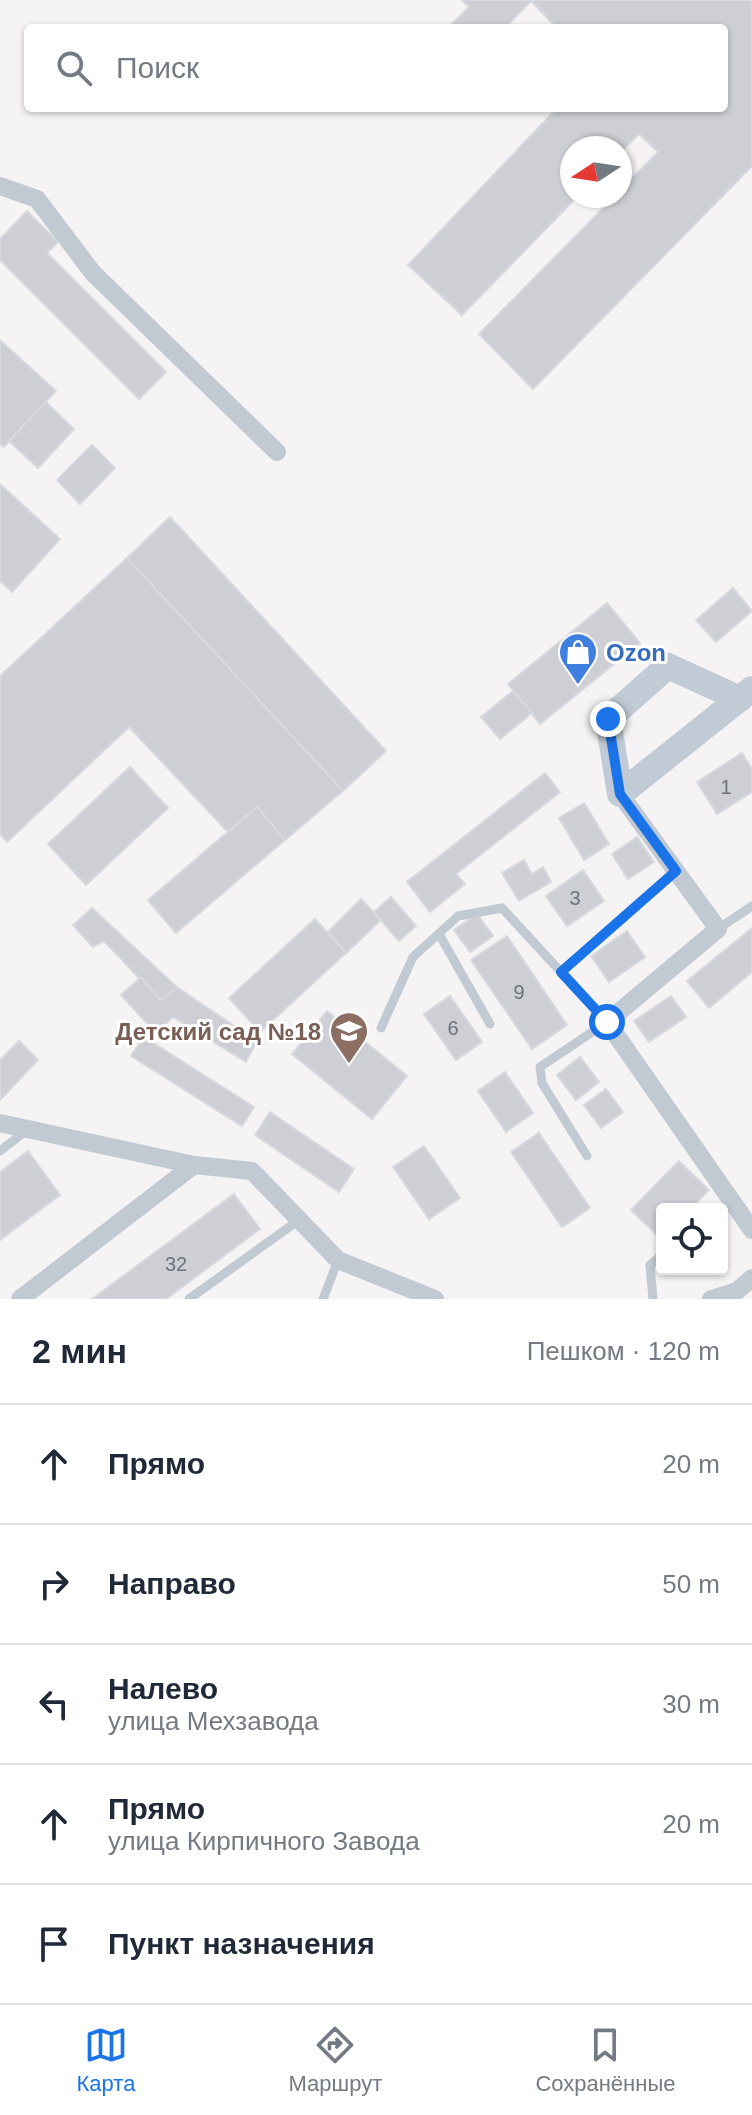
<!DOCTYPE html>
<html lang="ru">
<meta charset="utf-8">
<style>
body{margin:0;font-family:Helvetica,sans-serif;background:#f6f6f7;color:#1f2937}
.controls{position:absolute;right:24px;bottom:24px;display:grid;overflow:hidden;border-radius:8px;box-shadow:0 2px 6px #0004}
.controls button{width:72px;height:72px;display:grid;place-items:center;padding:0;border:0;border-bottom:2px solid #e0e1e3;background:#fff;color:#1f2937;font:40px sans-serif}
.compass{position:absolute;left:560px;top:136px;width:72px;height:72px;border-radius:50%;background:#fff;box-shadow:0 2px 6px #0004;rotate:258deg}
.stop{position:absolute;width:24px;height:24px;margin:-18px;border:6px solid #1a73e8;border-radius:50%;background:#fff}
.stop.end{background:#1a73e8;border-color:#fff;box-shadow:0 2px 8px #0008}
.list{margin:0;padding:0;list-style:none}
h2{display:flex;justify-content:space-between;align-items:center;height:104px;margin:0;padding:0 32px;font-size:34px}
h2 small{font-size:26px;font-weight:400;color:#747a83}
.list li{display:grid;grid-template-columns:52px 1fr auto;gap:24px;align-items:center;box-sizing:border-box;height:120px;padding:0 32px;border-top:2px solid #e0e1e3}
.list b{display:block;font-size:30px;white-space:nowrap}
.list p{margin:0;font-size:26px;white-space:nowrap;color:#747a83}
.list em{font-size:26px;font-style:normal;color:#747a83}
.icon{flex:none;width:44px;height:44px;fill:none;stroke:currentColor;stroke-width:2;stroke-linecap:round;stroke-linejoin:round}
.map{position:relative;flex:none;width:752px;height:1299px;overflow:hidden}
.search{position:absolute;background:#fff;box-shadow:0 2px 6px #0004;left:24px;right:24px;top:24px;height:88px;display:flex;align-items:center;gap:20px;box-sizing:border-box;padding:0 28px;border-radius:8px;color:#747a83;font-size:30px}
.sheet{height:704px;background:#fff}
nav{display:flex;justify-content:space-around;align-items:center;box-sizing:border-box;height:112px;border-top:2px solid #e0e1e3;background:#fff;font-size:22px;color:#747a83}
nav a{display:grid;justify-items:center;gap:4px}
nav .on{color:#1a73e8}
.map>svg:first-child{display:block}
</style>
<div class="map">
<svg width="752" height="1299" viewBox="0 0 752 1299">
<rect width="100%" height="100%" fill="#f5f3f3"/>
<g fill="#cdcfd5" stroke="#d7d9de" stroke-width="2">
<polygon points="462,0 530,0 531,1 505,28 448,28 469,7"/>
<polygon points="530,0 752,0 752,166 533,389 479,334 615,196 620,196 620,190 658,152 639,134 620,153 620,148 572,148 572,196 578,196 462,315 408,265 557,108 724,108 724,28 557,28"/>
<polygon points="27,211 58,242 47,253 166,372 139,399 0,260 0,239"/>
<polygon points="0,340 56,391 4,447 0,444"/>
<polygon points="46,402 74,429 38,468 9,441"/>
<polygon points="92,445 115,468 80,504 57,480"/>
<polygon points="0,484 60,539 12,592 0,581"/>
<polygon points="170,517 386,751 343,791 127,558"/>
<polygon points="127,558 343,791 285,840 257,807 228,832 129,727 7,842 0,834 0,676"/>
<polygon points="733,588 752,611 716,642 696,620"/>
<polygon points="607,603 640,643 540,724 508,684"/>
<polygon points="513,691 532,713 500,739 481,717"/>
<polygon points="742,753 752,769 752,792 717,814 697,782"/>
<polygon points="130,767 168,808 86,885 48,844"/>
<polygon points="545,773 560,792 456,874 465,884 430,912 407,882"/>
<polygon points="584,803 609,844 584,860 559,818"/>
<polygon points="257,807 285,840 176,933 148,900"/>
<polygon points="637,837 654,862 628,879 612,854"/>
<polygon points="524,860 532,874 543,867 551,882 519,901 502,873"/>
<polygon points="583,870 604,901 567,926 546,896"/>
<polygon points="391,897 416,926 399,941 374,912"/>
<polygon points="361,899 381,920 346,953 328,932"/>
<polygon points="92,908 178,988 160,1000 104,941 93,947 73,925"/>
<polygon points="477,914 493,936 470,952 454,930"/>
<polygon points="315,919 346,953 260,1032 229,998"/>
<polygon points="752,928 752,972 709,1008 687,981"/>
<polygon points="627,931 645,957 609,982 591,956"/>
<polygon points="507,936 567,1025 532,1049 471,960"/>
<polygon points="141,977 160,1000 178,988 257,1041 246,1062 173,1017 165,1025 176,1035 164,1042 121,995"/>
<polygon points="450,996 482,1042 456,1060 424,1014"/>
<polygon points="671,996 686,1017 649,1042 634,1021"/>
<polygon points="327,1011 407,1076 372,1119 292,1054"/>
<polygon points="144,1037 254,1107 242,1126 131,1056"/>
<polygon points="19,1041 38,1060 0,1100 0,1060"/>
<polygon points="580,1057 599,1082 576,1100 557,1075"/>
<polygon points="505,1072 533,1113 506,1132 478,1091"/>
<polygon points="606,1089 623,1112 601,1128 584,1105"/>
<polygon points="270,1112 354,1169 339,1192 255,1135"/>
<polygon points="539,1133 590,1208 562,1227 511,1152"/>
<polygon points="424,1146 460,1198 429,1219 393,1167"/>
<polygon points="28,1151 60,1195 0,1240 0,1172"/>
<polygon points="679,1161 709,1190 690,1209 662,1209 661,1239 631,1210"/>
<polygon points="234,1194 260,1229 166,1299 92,1299"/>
</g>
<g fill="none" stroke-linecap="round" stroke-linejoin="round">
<polyline stroke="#7ad0a6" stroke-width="4" stroke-dasharray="6 4" stroke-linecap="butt" points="572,963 661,884"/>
<g stroke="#c1cad2" stroke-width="9">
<polyline points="718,929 752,906"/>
<polyline points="439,934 490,1024"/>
<polyline points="381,1028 413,957 458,916 502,908 607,1022 540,1067 542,1083 587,1156"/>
<polyline points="0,1151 27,1130"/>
<polyline points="189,1299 299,1220"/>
<polyline points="323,1299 338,1260"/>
<polyline points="653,1299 650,1265 662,1255"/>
</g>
<g stroke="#c1cad2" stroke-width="18">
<polyline points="0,186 37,199 93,273 277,452"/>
<polyline points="620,794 718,929 607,1022 752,1230"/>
<polyline points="0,1123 194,1165"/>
<polyline points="20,1299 194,1165 252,1171 338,1260 435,1299"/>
<polyline points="711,1299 737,1291 752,1278"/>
</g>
<polyline stroke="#c1cbd6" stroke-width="26" points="740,699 668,666 608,719 620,794 752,689"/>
</g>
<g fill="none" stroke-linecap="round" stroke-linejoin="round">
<polyline stroke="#1a73e8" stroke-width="10" points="607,1022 561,972 676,871 620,794 608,719"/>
</g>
<defs>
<g id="shop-pin" transform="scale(2)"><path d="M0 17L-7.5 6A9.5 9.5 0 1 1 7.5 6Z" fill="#3f7fe0" stroke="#fff"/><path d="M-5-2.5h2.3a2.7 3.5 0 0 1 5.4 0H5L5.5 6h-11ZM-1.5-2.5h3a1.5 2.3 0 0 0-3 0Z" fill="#fff"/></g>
<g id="school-pin" transform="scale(2)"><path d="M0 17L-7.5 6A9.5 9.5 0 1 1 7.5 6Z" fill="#8d6e63" stroke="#fff"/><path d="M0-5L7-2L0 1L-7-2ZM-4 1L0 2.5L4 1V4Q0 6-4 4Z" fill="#fff"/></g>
</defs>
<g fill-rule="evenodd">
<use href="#shop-pin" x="578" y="652"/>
<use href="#school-pin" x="349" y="1031"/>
</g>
<g text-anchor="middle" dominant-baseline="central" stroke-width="6" stroke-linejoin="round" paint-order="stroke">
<g font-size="20" fill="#6b747e">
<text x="726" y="787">1</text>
<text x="575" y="898">3</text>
<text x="519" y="992">9</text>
<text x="453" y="1028">6</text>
<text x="176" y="1264">32</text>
</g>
<g font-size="24" font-weight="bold" fill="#366cbe" stroke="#fff" text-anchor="start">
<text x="606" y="652">Ozon</text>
</g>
<g font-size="24" font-weight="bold" fill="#785e54" stroke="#fff" text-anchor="end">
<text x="321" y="1031">Детский сад №18</text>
</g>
</g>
</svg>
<div class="controls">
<button><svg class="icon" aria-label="locate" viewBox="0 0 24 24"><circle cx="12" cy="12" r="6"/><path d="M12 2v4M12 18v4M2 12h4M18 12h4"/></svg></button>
</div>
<svg class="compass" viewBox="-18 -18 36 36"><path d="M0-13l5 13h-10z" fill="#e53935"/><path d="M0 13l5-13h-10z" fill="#747a83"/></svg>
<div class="stop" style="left:607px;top:1022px"></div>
<div class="stop end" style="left:608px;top:719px"></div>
<div class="search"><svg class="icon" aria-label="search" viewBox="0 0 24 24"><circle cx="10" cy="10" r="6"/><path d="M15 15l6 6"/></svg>Поиск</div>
</div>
<section class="sheet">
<h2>2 мин<small>Пешком · 120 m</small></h2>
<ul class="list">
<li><svg class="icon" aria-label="ahead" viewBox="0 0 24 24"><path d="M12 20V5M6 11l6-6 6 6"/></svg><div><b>Прямо</b></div><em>20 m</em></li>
<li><svg class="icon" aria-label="right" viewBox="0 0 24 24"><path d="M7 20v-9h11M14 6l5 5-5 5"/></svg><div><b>Направо</b></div><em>50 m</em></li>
<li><svg class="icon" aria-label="left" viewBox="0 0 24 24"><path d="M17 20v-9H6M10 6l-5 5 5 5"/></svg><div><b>Налево</b><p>улица Мехзавода</p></div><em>30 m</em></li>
<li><svg class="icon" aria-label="ahead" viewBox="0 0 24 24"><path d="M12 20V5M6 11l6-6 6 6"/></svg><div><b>Прямо</b><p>улица Кирпичного Завода</p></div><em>20 m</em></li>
<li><svg class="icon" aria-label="arrive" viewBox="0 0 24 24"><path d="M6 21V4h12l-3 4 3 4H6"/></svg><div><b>Пункт назначения</b></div></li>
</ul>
</section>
<nav>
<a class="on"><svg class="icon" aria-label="map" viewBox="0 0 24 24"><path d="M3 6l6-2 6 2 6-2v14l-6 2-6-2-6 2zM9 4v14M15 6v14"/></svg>Карта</a>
<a><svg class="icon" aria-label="directions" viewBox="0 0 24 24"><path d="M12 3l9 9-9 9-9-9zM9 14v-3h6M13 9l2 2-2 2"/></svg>Маршрут</a>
<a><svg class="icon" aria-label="saved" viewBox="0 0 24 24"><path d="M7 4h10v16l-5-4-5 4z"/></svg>Сохранённые</a>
</nav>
